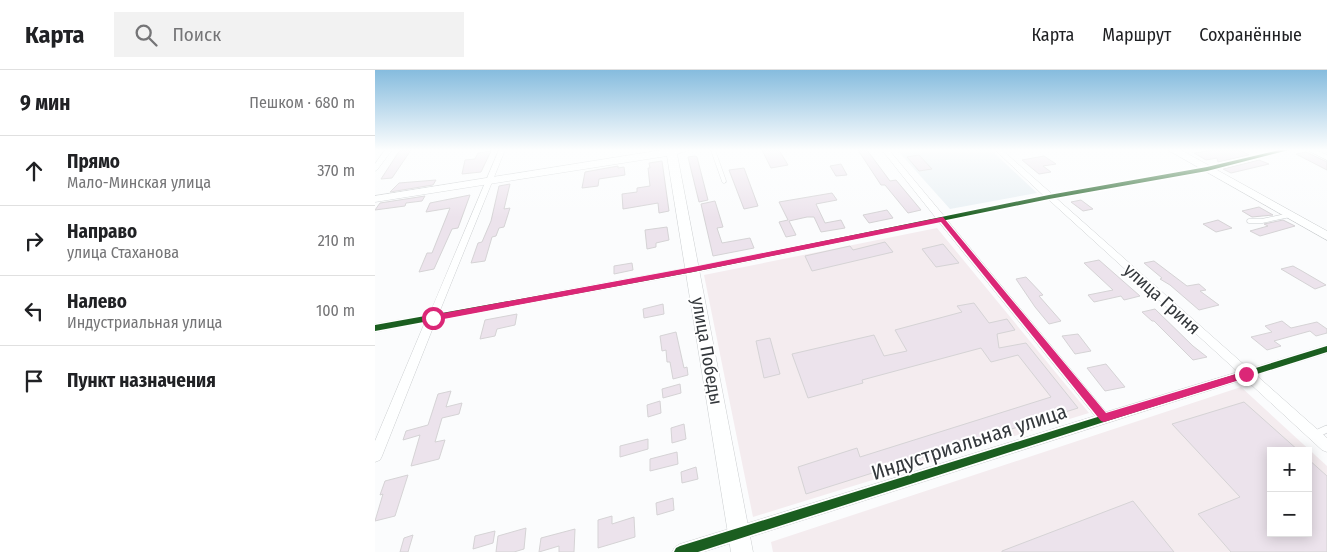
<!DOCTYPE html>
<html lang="ru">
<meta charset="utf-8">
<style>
body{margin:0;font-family:"Fira Sans Condensed",sans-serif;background:#f2f2f2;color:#202124}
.controls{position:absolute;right:15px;bottom:15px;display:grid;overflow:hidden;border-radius:0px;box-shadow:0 2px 12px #0003}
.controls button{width:45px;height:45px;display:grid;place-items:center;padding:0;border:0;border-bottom:1px solid #e0e0e0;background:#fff;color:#202124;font:25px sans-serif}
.stop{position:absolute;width:15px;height:15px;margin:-11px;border:4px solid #db2777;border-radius:50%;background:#fff}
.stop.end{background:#db2777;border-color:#fff;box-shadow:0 1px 5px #0008}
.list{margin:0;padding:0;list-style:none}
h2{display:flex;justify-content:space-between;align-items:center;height:65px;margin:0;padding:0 20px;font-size:21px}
h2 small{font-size:16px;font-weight:400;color:#757577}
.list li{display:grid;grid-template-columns:32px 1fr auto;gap:15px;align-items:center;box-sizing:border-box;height:70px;padding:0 20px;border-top:1px solid #e0e0e0}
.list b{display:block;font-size:19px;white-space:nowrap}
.list p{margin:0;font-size:16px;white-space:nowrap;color:#757577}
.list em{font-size:16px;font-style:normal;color:#757577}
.icon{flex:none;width:28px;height:28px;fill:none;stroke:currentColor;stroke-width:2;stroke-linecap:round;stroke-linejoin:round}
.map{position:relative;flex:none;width:952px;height:482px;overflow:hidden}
header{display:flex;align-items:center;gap:30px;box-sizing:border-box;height:70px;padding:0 25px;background:#fff;border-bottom:1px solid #e0e0e0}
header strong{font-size:24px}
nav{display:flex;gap:28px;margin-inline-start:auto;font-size:18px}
.search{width:350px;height:45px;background:#f2f2f2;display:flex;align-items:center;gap:12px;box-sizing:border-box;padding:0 18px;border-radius:0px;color:#757577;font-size:19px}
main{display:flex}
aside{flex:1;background:#fff}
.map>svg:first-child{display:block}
</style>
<header>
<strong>Карта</strong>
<div class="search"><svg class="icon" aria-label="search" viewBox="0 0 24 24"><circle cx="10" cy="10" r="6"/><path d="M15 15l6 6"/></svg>Поиск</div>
<nav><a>Карта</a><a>Маршрут</a><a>Сохранённые</a></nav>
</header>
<main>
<aside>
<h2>9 мин<small>Пешком · 680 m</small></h2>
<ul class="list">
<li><svg class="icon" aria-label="ahead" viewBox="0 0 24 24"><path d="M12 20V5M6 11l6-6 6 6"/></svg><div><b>Прямо</b><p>Мало-Минская улица</p></div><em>370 m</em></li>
<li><svg class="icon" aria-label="right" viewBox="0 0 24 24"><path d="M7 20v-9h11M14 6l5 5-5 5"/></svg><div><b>Направо</b><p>улица Стаханова</p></div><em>210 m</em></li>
<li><svg class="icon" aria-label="left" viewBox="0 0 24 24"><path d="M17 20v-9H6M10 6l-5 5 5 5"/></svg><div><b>Налево</b><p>Индустриальная улица</p></div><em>100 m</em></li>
<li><svg class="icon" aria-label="arrive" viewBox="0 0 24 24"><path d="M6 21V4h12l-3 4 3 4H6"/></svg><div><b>Пункт назначения</b></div></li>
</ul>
</aside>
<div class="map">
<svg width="952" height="482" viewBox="0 0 952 482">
<rect width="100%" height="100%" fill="#fbfcfd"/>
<g fill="#f4ecef" fill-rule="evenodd">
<polygon points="562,158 714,343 378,447 329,205"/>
<path d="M866,317l86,79v86h-554l-2,-10zM896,381h37v82h-37z"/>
</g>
<polygon fill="#e9f0f4" points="616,80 662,123 575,139 523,81"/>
<g fill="#ece3ec" stroke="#d5d3d5">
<polygon points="25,80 36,80 17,108 6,109"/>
<polygon points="387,80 404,80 413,95 396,98"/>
<polygon points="483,80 492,80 515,111 521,110 546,140 533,143 510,115 506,115"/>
<polygon points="840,80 865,80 874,85 843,92 842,88 831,90 819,83"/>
<polygon points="116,81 106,102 87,104 90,90 100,89 103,83"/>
<polygon points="931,82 952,92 952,100 921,84"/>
<polygon points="544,85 557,99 544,101 532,87"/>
<polygon points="320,86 322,87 333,130 324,132 313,87"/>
<polygon points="669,86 681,94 668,96 676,102 664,104 647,90"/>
<polygon points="884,90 894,94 856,103 848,99"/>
<polygon points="287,91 294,141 284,143 283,133 248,139 247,124 262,122 262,118 275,116 273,98 275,98 274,93"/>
<polygon points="466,94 472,105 461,106 455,96"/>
<polygon points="243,96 243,98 249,97 250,105 224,109 223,116 207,118 210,102"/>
<polygon points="369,98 383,136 369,139 354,100"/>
<polygon points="61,110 58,115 15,122 24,113"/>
<polygon points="135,114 129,139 135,138 129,157 124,158 121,166 117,167 110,191 96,193 103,173 107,172 116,151 124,116"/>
<polygon points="457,123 462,130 441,134 450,153 466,150 470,158 446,162 439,147 432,147 414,151 421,165 411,167 404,152 413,150 404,132"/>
<polygon points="95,125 83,158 77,159 59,199 44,202 52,183 57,183 75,138 51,142 55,133"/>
<polygon points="50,126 47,131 31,133 30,136 0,140 5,133"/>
<polygon points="706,130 718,139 708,141 696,132"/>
<polygon points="340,131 348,157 342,158 347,173 375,168 379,178 338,186 326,134"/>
<polygon points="884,137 898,145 877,147 867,141"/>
<polygon points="512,140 518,148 494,153 488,145"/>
<polygon points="843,150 857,158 841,162 828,154"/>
<polygon points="908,150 920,156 885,166 875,161 893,156 889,154"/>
<polygon points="292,157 294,170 281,173 281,177 272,179 270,160"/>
<polygon points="510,172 518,182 437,201 430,186 475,176 478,180"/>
<polygon points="568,174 584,193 561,197 547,179"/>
<polygon points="724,190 765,226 749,230 746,226 719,232 713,225 738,220 709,193"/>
<polygon points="779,191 812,216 824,214 831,220 825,221 844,235 824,240 795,215 785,209 787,208 769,193"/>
<polygon points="257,193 258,200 239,204 239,196"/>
<polygon points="918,196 927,201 951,215 940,219 906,199"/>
<polygon points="651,207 668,225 664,226 686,251 674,254 660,237 641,209"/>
<polygon points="599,233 614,253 632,249 640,260 622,264 624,278 651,273 703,338 431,424 423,397 482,378 485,387 676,327 643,285 616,292 606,278 487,310 488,313 433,328 417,284 499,265 509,286 532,281 520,260 587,242 582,236"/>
<polygon points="288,234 289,244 269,248 268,239"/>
<polygon points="780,239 818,276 832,287 818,290 779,251 777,251 767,242"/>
<polygon points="142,244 140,255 122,259 120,266 105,269 110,250"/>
<polygon points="907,251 916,258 942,252 952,259 952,263 941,266 935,261 899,271 906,276 892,280 876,267 897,262 890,256"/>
<polygon points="301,262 309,298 312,297 313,305 298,309 295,292 292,292 291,280 287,281 285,266"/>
<polygon points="703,264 716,281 700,284 687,266"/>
<polygon points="395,268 405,304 389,308 381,271"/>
<polygon points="731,294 750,317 730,321 712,298"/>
<polygon points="305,314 306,323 288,328 287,319"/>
<polygon points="76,321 71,337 87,333 84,344 67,348 60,372 70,370 64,389 36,396 45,365 28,370 31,361 53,355 63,324"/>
<polygon points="285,331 286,343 273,347 272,335"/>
<polygon points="869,332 924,381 896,381 896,463 933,463 933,389 952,406 952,482 856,482 823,444 865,427 797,354"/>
<polygon points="309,354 311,369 297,373 296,358"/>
<polygon points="273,369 273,379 245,387 245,376"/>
<polygon points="302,382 303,394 275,401 275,389"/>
<polygon points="321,397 323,409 307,413 306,402"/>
<polygon points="33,405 20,446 0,451 8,424 5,425 10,411"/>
<polygon points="298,428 299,440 282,445 281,433"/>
<polygon points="758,431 799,482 627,482 627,481"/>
<polygon points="237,446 237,454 259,447 260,467 223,478 223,450"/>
<polygon points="151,458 149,479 139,482 121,482 123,466"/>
<polygon points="200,459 199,482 184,482 184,476 164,482 166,468"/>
<polygon points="120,461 118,473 98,479 100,466"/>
<polygon points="38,465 33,482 25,482 29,468"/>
</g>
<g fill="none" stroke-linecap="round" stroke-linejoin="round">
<g stroke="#cccfd1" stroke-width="5">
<g id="lane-far1">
<polyline points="338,80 349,111"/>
<polyline points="874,151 887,151 915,145"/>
</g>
</g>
<g stroke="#cccfd1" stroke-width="8">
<polyline id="lane" points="941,364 952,359"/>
</g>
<g stroke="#cccfd1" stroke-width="1">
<g id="street">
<polygon points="10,80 17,80 2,100 0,101 0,94"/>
<path d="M124,80h6l-66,163 254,-46 243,-49 -54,-68h7l55,66 100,-20 -49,-46h7l50,44 155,-27 70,-17h13l-83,21 -151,27 193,171 78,-24v8l-71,22 71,63v14l-5,-2 -77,-71 -542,173h-31l3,-5 5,-3 415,-128 -156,-194 -246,51 -257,47 -54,136 -2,4 -5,2v-21l50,-119 -50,10v-8l54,-9zM673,129l190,173 -132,40 -159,-192z"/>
<polygon points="932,80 941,80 952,85 952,90"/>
</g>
</g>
<g stroke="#cccfd1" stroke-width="1">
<g id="secondary">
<polygon points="287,80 314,80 302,84 378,482 356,482 292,86 0,132 0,126"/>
<polygon points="793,80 806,80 952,161 952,170"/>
</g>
</g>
<use href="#lane-far1" stroke="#feffff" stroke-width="4"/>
<use href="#lane" stroke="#feffff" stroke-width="7"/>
<use href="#street" fill="#feffff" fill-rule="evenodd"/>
<use href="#secondary" fill="#feffff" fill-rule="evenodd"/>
<g stroke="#fff" stroke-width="3">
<g id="cycleway">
<polygon points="904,80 914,80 832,101 674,129 318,202 0,261 0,255 318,198 674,125 832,97"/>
<polygon points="952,276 952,282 729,352 323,482 299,482 301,478 305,476"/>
</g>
</g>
<use href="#cycleway" fill="#1b5e20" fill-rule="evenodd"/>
</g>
<linearGradient id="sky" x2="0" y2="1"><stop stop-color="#86bcde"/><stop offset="0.54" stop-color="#fdfefe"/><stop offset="1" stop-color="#fdfefe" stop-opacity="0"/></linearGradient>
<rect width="952" height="148" fill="url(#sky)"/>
<polygon fill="#db2777" points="568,147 731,343 871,301 875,304 874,307 729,352 726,351 566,152 318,202 58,251 54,248 58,245 318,197"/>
<g text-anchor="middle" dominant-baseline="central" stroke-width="4" stroke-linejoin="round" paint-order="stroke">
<g font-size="18" fill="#34383c" stroke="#fff">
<text transform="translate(787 229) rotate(42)">улица Гриня</text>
<text transform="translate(332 281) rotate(80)">улица Победы</text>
</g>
<g font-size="21" fill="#34383c" stroke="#fff">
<text transform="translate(594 372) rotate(-18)">Индустриальная улица</text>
</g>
</g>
</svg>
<div class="controls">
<button>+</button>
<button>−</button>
</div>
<div class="stop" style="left:58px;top:248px"></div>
<div class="stop end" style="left:871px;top:304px"></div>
</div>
</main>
